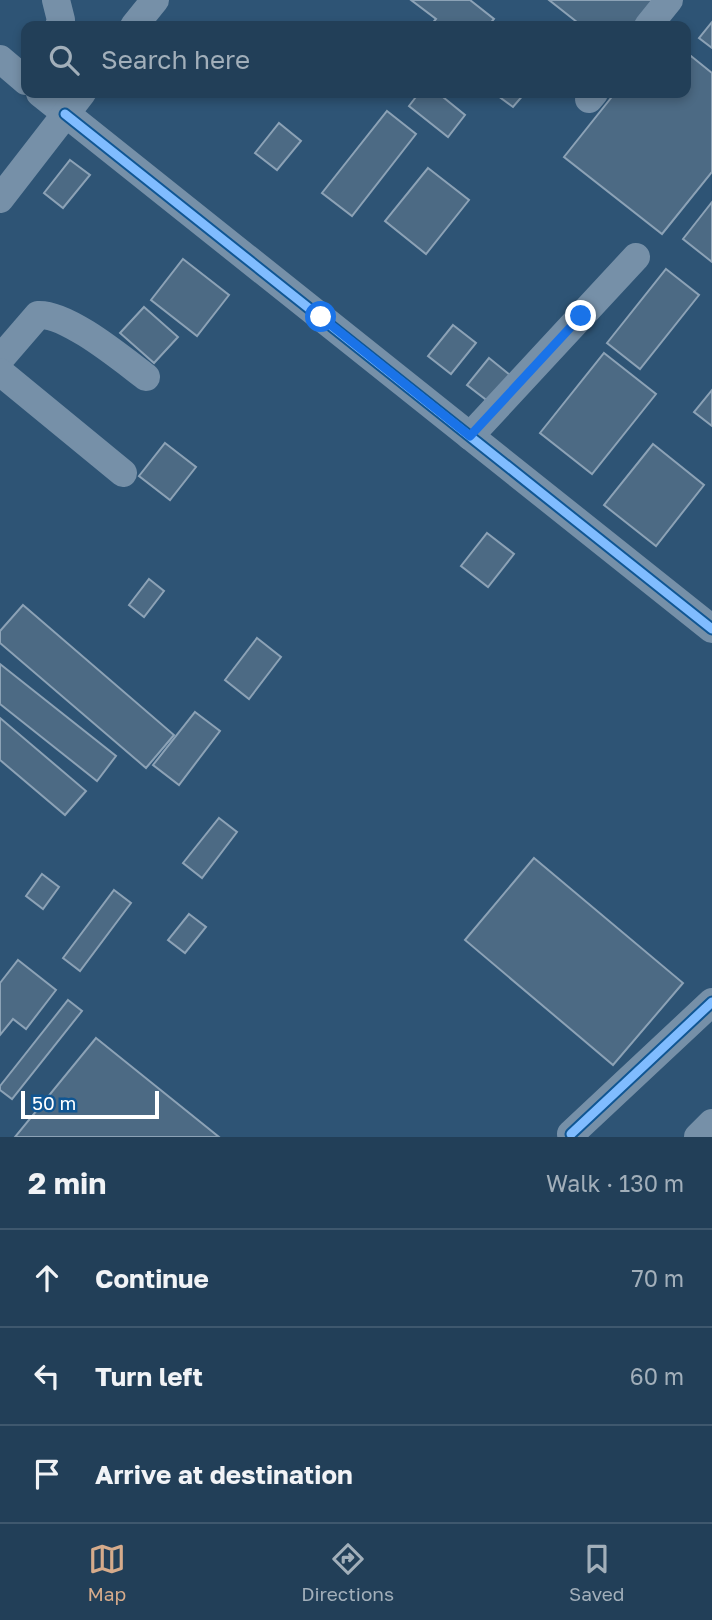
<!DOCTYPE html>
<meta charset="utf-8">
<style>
body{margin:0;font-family:"Golos Text",sans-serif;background:#2e4a61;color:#f1f3f6}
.scale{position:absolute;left:21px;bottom:18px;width:138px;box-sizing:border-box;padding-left:7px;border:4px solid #fff;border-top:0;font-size:19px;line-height:24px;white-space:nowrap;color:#fff;-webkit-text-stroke:5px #105693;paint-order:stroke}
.stop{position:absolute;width:21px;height:21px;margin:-16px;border:5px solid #1a73e8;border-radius:50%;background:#fff}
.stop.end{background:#1a73e8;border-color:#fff;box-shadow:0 2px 7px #0008}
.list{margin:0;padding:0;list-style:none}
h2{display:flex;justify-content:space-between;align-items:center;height:91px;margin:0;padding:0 28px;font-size:30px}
h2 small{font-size:23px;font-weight:400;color:#a2afba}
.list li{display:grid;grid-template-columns:46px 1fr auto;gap:21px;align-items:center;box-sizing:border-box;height:98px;padding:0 28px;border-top:2px solid #3f586e}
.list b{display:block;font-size:26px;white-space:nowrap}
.list em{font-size:23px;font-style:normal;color:#a2afba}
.icon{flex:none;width:38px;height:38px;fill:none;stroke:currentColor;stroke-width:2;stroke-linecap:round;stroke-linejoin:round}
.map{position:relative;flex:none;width:712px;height:1137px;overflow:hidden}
.search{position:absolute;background:#223f58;box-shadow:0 4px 10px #0003;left:21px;right:21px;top:21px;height:77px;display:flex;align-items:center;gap:18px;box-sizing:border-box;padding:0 24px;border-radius:14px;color:#a2afba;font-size:26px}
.sheet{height:385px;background:#223f58}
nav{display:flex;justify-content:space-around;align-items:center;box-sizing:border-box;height:98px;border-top:2px solid #3f586e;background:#223f58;font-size:19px;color:#a2afba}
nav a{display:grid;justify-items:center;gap:4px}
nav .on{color:#d6ab8b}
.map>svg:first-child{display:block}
</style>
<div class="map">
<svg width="712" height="1137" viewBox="0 0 712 1137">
<rect width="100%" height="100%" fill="#2e5475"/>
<g fill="#4c6a84" stroke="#8ca2b6" stroke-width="2">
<polygon points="411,0 470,0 494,19 488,26 430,26 436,19"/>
<polygon points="549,0 650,0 654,3 635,26 582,26"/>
<polygon points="712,22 712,48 699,38"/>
<polygon points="686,52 712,73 712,172 662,234 564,157 615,93 686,93"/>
<polygon points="419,93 438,93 465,115 448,137 409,106"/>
<polygon points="494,93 525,93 513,107"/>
<polygon points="387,111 416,134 352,216 322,193"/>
<polygon points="279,123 301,141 277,170 255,153"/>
<polygon points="70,160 90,175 63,208 44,193"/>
<polygon points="428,168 469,200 426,254 385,221"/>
<polygon points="712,202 712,262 683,239"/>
<polygon points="183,259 229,295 197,336 151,300"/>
<polygon points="666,269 699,295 640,369 607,343"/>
<polygon points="144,307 178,337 154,363 120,333"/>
<polygon points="453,325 476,343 451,374 428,356"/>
<polygon points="604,353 656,394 592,474 540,433"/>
<polygon points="489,358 510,375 489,402 467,385"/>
<polygon points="712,390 712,426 694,412"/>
<polygon points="165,443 196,467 170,500 139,476"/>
<polygon points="653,444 704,485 656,546 604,505"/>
<polygon points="487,533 514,554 488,587 461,566"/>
<polygon points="149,579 164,591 144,617 129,605"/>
<polygon points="23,605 174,735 146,768 0,643 0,631"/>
<polygon points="257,638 281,657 249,699 225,680"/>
<polygon points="0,664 116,756 97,781 0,704"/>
<polygon points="195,712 220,731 179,785 153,765"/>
<polygon points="0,718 86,791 65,815 0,760"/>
<polygon points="219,818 237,832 202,878 183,863"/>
<polygon points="534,858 683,983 613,1065 465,940"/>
<polygon points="42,874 59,887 43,909 26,896"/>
<polygon points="114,890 131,903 80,971 63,958"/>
<polygon points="189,914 206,927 185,953 168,940"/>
<polygon points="18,960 56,990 26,1029 13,1019 0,1035 0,983"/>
<polygon points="68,1000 82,1011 12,1099 0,1090 0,1086"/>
<polygon points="96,1038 219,1137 15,1137"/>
</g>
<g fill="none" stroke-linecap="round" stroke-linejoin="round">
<g stroke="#7690a8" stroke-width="28">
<polyline points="56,0 61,20 59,26"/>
<polyline points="134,26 155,0"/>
<polyline points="648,26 669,0"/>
<polyline points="0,59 26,81"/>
<polyline points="40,93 712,629"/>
<polyline points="589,99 594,93"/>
<polyline points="0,199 82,93"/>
<path d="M0,359l38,-44c29,-2 84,44 108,62"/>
<polyline points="0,372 123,473"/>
<polyline points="470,436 636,257"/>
<polyline points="571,1134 712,1002"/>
<polyline points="698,1137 712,1123"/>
</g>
<g stroke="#105693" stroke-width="13">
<g id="cycleway">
<polyline points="65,114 712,629"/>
<polyline points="571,1134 712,1002"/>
</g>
</g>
<use href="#cycleway" stroke="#80bcff" stroke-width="9"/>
</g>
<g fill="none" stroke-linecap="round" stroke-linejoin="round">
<polyline stroke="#1a73e8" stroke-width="9" points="321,317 470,436 581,316"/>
</g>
</svg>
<div class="scale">50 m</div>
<div class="stop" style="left:321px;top:317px"></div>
<div class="stop end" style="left:581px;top:316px"></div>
<div class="search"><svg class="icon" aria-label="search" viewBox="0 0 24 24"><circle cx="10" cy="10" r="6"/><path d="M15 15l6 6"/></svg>Search here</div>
</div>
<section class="sheet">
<h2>2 min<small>Walk · 130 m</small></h2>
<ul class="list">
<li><svg class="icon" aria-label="ahead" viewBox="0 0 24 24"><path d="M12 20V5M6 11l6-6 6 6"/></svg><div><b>Continue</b></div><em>70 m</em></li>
<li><svg class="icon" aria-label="left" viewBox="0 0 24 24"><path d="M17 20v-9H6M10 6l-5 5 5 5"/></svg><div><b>Turn left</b></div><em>60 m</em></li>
<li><svg class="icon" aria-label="arrive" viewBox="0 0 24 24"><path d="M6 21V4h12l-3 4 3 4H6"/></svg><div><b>Arrive at destination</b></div></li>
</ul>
</section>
<nav>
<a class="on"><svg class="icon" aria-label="map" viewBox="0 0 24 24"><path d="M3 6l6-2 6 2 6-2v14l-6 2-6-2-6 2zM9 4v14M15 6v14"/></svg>Map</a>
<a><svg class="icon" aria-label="directions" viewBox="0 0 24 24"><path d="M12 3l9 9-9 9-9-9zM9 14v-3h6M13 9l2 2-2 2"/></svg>Directions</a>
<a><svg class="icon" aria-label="saved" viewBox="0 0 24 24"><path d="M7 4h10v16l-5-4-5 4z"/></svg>Saved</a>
</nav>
